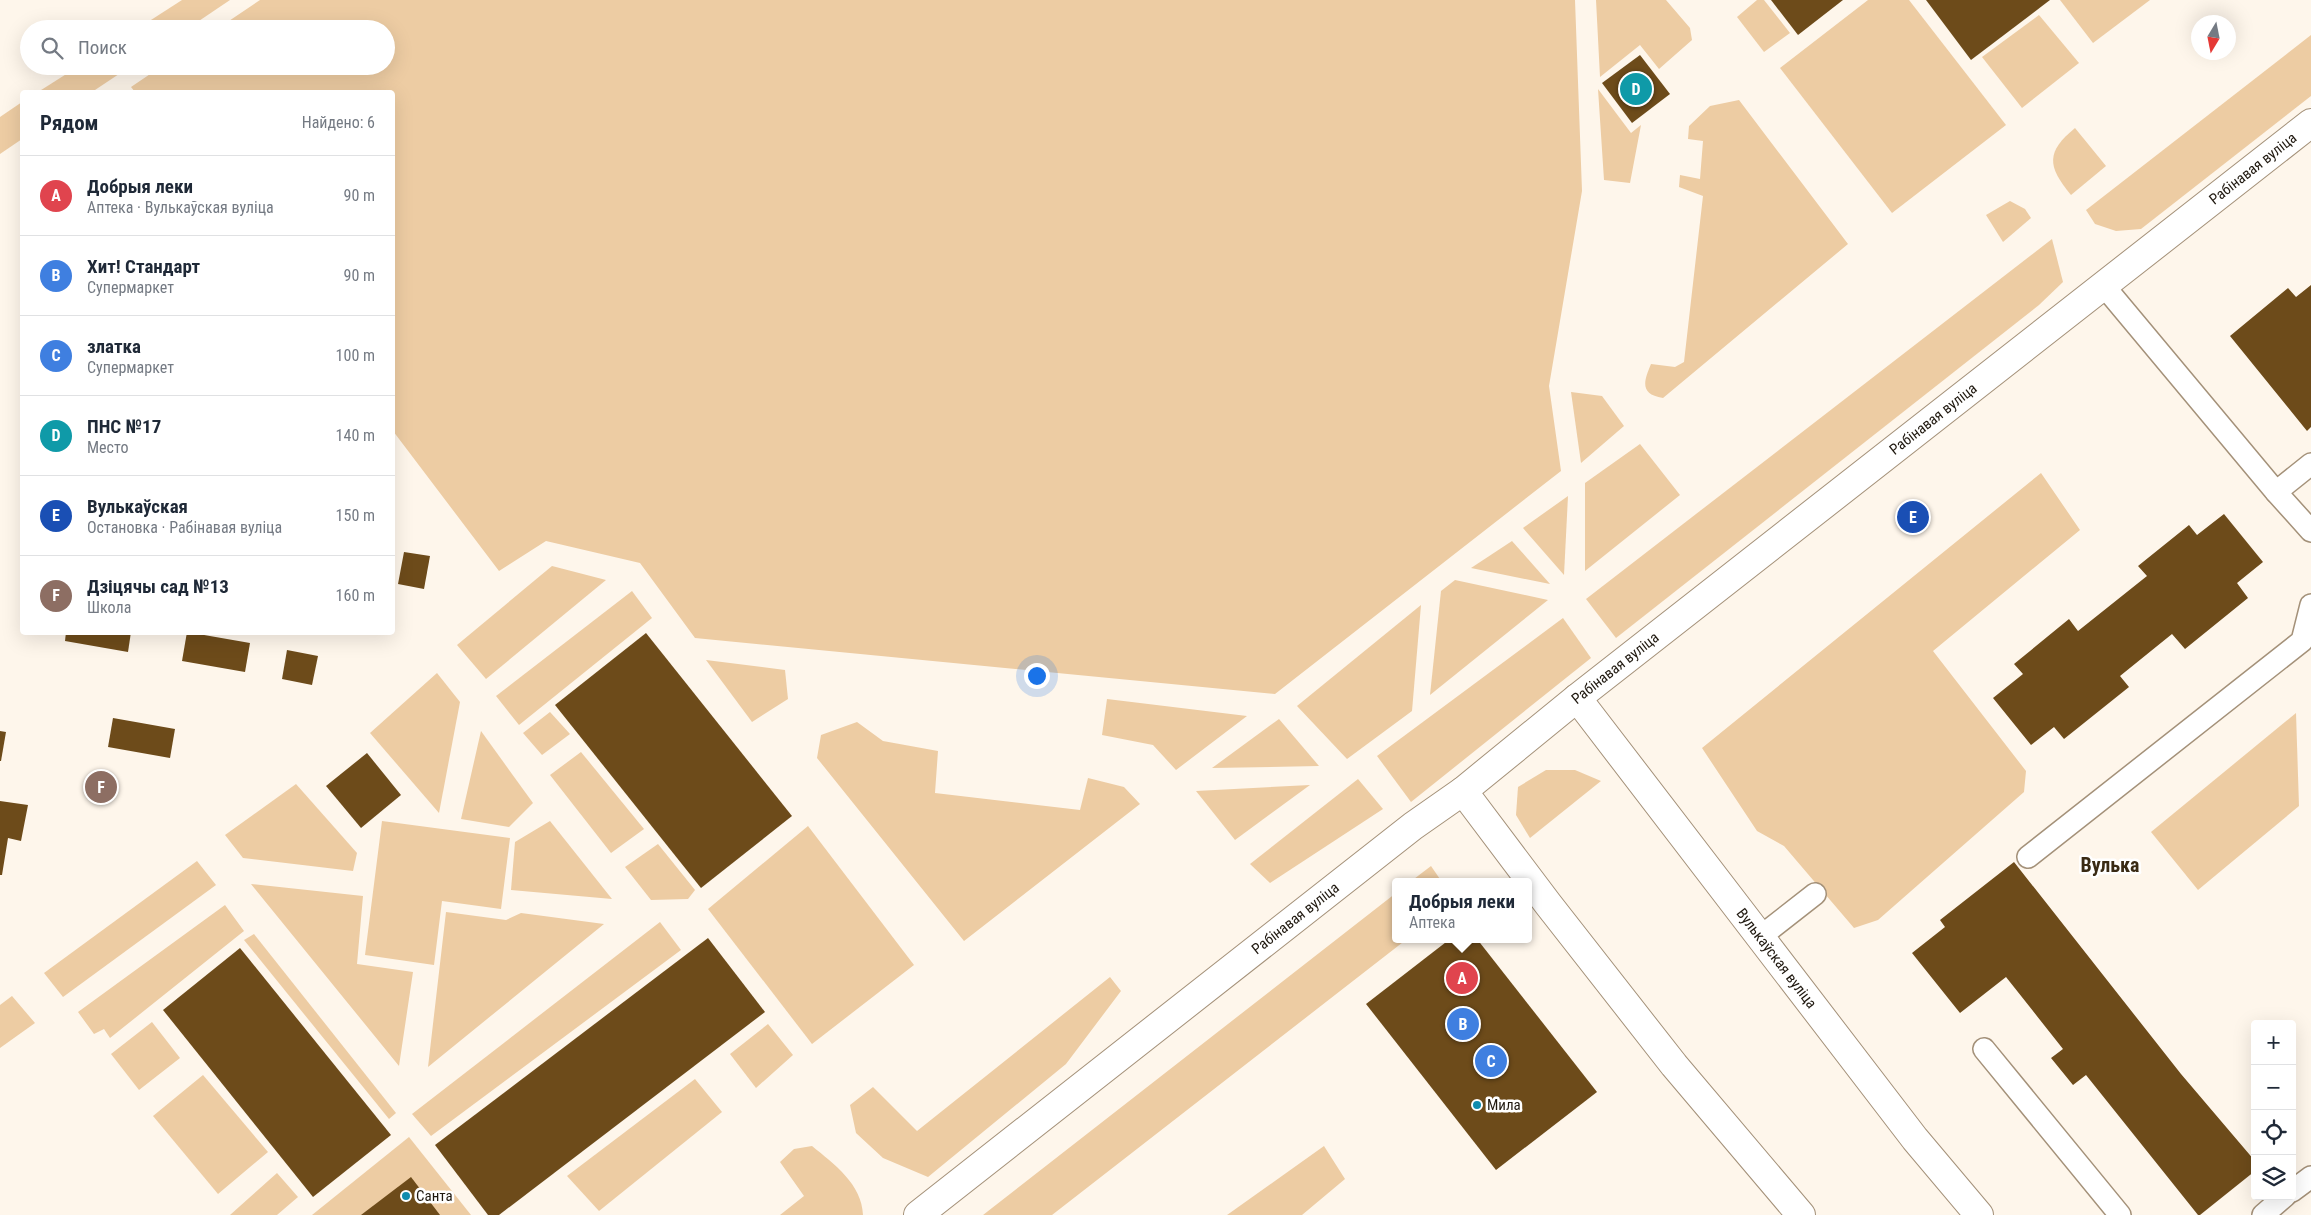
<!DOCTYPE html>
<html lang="ru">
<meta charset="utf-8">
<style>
body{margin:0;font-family:"Roboto Condensed",sans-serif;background:#f2f2f3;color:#1f2937}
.controls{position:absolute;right:15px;bottom:15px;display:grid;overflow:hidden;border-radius:5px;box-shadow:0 5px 20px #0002}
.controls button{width:45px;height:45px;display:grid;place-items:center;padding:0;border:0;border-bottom:1px solid #e0e1e3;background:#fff;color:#1f2937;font:25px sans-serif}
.compass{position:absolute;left:2191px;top:15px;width:45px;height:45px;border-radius:50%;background:#fff;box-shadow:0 5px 20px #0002;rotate:190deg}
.you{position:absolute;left:1036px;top:675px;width:18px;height:18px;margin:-12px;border:4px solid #fff;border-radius:50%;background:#1a73e8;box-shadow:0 0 0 8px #1a73e833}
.badge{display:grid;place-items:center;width:32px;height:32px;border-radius:50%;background:#b45309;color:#fff;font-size:16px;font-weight:700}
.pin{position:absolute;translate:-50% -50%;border:2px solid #fff;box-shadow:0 1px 5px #0006}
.popup{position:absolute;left:1392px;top:878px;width:140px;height:65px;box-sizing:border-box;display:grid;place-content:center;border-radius:5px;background:#fff;filter:drop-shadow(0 1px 4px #0005);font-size:16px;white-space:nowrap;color:#747a83}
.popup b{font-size:19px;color:#1f2937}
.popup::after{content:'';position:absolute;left:50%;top:100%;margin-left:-10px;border:10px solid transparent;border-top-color:#fff}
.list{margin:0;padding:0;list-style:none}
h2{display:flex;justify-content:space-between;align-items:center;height:65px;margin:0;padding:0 20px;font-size:21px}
h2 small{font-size:16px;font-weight:400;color:#747a83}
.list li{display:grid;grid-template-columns:32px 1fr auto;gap:15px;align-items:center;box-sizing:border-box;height:80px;padding:0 20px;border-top:1px solid #e0e1e3}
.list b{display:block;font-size:19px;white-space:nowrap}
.list p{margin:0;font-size:16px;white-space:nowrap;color:#747a83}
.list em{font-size:16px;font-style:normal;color:#747a83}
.icon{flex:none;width:28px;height:28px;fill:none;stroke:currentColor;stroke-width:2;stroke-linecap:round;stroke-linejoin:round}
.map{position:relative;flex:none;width:2311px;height:1215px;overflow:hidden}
.search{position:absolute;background:#fff;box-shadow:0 5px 20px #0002;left:20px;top:20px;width:375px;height:55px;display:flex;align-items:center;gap:12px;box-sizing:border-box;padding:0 18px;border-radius:28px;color:#747a83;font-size:19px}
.panel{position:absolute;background:#fff;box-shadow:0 5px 20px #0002;left:20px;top:90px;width:375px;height:545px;border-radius:5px}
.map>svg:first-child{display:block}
</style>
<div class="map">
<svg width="2311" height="1215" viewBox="0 0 2311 1215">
<rect width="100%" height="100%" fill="#fef6eb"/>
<g fill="#edcca3">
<polygon points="182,0 230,0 187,29 137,29"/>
<polygon points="260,0 1575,0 1582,191 1549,386 1561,471 1275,694 695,638 640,563 546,541 499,571 393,431 392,92 135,92 131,87 162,66 386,66 386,29 217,29"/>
<polygon points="1596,0 1666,0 1690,28 1692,40 1659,69 1640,45 1600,77"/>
<polygon points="1757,0 1764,0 1790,33 1764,52 1737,17"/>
<polygon points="1868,0 1909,0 2006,125 1892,213 1780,68"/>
<polygon points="2060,0 2150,0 2093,43"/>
<polygon points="2039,15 2079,63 2022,108 1982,57"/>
<polygon points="2311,35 2311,96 2141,229 2116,231 2095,224 2086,210"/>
<polygon points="79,66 131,66 92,92 38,92"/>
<polygon points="1598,89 1631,133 1641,125 1630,183 1604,180"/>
<path d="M1739,100l109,144 -185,154c-24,-4 -19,-17 -12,-34l24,3 9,-5 19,-166 -24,-9 1,-12 20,4 3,-38 -15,-2 1,-13 21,-20z"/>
<polygon points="22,102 22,139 0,154 0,117"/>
<path d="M2075,128l31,38 -35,29c-24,-29 -25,-43 4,-67z"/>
<polygon points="2010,201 2025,209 2031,218 2003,242 1986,215"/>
<polygon points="2052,239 2063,282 2039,305 1616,638 1586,599"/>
<polygon points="1571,392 1602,396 1624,426 1581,463"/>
<polygon points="1640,444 1680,495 1585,571 1585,483"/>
<polygon points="2041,473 2080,530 1933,651 2026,771 2024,792 1878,920 1854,928 1784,846 1757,831 1702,748"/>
<polygon points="1568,496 1564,575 1523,528"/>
<polygon points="1512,541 1550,584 1471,568"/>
<polygon points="552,566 606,580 486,679 457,645"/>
<polygon points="1455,580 1548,600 1430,695 1441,591"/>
<polygon points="632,591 652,618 519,725 496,696"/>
<polygon points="1421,605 1412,711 1347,759 1297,706"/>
<polygon points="1563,618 1591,658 1411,802 1377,756"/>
<polygon points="706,660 785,670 788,699 752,722"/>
<polygon points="437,673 460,702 439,813 370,733"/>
<polygon points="1107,699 1247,716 1176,770 1153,745 1102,735"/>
<polygon points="550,712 570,734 542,755 523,733"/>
<polygon points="2296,713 2299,806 2198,890 2151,832"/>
<polygon points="1279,719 1319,766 1212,768"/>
<polygon points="857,722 883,741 938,751 935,793 1080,810 1088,778 1124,787 1140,804 964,941 817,758 821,735"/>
<polygon points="481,731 533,803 509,827 461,819"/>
<polygon points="581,752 644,829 611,853 550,775"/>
<polygon points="1546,770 1575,770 1601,781 1530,838 1516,815 1518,787"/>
<polygon points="1358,779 1383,809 1270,883 1250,864"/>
<polygon points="296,784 357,853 353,871 243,858 225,835"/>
<polygon points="1310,785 1235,840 1196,791"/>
<polygon points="382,821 510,838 501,909 442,901 434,965 365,955"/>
<polygon points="550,821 612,899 511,890 515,842"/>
<polygon points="808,826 914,965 812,1044 708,909"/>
<polygon points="658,844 695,890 688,899 651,900 625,867"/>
<polygon points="197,861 216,885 63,997 44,973"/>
<polygon points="1431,866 1442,882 1410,882"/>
<polygon points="251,884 363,896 357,964 413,972 399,1066"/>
<polygon points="1396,893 1396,939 1407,939 1052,1215 983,1215"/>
<polygon points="225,905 244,931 110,1038 104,1029 94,1034 78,1012"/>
<polygon points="446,912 506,920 521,913 604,924 428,1067"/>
<polygon points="660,922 681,950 431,1136 412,1114"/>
<polygon points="254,934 396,1113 389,1119 244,940"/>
<polygon points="1110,977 1121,991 1066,1064 928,1177 883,1158 856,1133 850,1105 873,1087 917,1131"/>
<polygon points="12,996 35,1023 0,1048 0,1005"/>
<polygon points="152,1022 180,1058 139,1090 111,1054"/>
<polygon points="768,1024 793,1055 756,1088 730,1054"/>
<polygon points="203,1075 268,1152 218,1194 153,1116"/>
<polygon points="695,1079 722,1112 599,1211 567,1176"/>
<polygon points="409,1137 471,1215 312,1215"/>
<path d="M812,1146c22,18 50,38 51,69h-83l24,-19 -24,-34 14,-13z"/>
<polygon points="1324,1146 1345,1179 1302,1215 1227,1215"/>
<polygon points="277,1173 298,1197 277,1215 230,1215"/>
</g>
<g fill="#6d4b1a">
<polygon points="1771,0 1843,0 1798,35"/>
<polygon points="1926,0 2050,0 1971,60"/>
<polygon points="1640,55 1670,94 1632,123 1602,83"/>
<polygon points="2311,285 2311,427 2307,431 2230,336 2288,288 2296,297"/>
<polygon points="2224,514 2263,562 2237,583 2248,598 2185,649 2172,634 2120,676 2129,687 2064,739 2054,727 2031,745 1993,698 2023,674 2014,664 2069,619 2078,631 2147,576 2138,566 2189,525 2197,535"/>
<polygon points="404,552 430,556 424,589 398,584"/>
<polygon points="66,632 131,632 128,652 65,641"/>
<polygon points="187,632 250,643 245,672 182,661"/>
<polygon points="646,633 792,816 701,888 555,705"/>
<polygon points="287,650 318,656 312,685 282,679"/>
<polygon points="113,718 175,729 170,758 108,747"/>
<polygon points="0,731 6,732 1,761 0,761"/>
<polygon points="367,753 401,795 361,828 326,786"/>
<polygon points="0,801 28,805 21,841 8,838 2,875 0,875"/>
<polygon points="2014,862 2181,1074 2255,1161 2255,1171 2200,1215 2198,1215 2086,1075 2073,1085 2051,1058 2063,1049 2006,977 1960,1013 1912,953 1945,927 1940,920"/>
<polygon points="708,938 765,1012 499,1215 488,1215 435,1145"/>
<polygon points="1450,939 1477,939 1597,1092 1496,1170 1366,1004"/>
<polygon points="240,948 391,1135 313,1197 163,1010"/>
<polygon points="411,1177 440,1215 361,1215"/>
</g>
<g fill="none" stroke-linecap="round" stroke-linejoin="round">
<g stroke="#a49179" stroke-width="24">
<g id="service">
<polyline points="2104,286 2276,492 2311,464"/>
<polyline points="2276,492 2311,531"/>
<polyline points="2028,857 2302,641 2311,605"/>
<polyline points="1760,937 1815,894"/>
<polyline points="1984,1049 2120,1215"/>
<polyline points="2292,1191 2311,1177"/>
<polyline points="2263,1215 2285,1196"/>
</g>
</g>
<g stroke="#a49179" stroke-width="30">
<g id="minor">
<path id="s1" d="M918,1215l495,-389 50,-35"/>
</g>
</g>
<g stroke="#a49179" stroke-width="30">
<g id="tertiary">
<path id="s2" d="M1577,698l338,441 64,76"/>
<path id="s3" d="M1801,1215l-127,-150 -126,-161 -85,-113 114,-93 734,-575"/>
</g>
</g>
<use href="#service" stroke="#fff" stroke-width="21"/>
<use href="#minor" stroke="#fff" stroke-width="28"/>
<use href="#tertiary" stroke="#fff" stroke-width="28"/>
</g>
<g fill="#108cae" stroke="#fff" stroke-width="2">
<circle cx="1477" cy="1105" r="5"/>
<circle cx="406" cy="1196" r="5"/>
</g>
<g text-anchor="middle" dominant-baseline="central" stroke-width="5" stroke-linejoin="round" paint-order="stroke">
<g font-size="15" fill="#1f180f" stroke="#fff">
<text stroke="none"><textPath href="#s3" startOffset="1548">Рабінавая вуліца</textPath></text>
<text stroke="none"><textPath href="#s3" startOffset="1142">Рабінавая вуліца</textPath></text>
<text stroke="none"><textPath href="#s3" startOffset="738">Рабінавая вуліца</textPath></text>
<text stroke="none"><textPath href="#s1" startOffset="480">Рабінавая вуліца</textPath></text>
<text stroke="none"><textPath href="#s2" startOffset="328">Вулькаўская вуліца</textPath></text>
</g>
<g font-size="15" fill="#1f180f" stroke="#fff" text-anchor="start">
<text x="1487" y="1105">Мила</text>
<text x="416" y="1196">Санта</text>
</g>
<g font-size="20" font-weight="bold" fill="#392a14" stroke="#fff">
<text x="2110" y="865">Вулька</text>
</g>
</g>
</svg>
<div class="controls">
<button>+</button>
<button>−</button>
<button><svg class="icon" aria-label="locate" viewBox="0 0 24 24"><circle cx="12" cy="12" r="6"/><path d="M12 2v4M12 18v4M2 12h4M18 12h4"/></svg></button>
<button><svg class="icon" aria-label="layers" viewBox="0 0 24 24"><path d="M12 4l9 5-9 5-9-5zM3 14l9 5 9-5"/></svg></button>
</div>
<svg class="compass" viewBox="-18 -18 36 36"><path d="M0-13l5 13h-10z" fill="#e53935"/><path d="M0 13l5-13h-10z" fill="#747a83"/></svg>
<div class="you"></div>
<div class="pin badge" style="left:1462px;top:978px;background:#e0444e">A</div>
<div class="popup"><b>Добрыя леки</b>Аптека</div>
<div class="pin badge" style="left:1463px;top:1024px;background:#3f7fe0">B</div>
<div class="pin badge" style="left:1491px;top:1061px;background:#3f7fe0">C</div>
<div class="pin badge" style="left:1636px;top:89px;background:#0f9aa8">D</div>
<div class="pin badge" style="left:1913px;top:517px;background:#1a4fb4">E</div>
<div class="pin badge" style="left:101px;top:787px;background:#8d6e63">F</div>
<div class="search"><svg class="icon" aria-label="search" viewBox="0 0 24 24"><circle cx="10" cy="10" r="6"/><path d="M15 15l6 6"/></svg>Поиск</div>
<section class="panel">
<h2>Рядом<small>Найдено: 6</small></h2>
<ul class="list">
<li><span class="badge" style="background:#e0444e">A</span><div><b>Добрыя леки</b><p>Аптека · Вулькаўская вуліца</p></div><em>90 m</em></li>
<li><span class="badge" style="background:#3f7fe0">B</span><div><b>Хит! Стандарт</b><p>Супермаркет</p></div><em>90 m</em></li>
<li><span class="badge" style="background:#3f7fe0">C</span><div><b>златка</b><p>Супермаркет</p></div><em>100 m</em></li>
<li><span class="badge" style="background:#0f9aa8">D</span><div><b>ПНС №17</b><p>Место</p></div><em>140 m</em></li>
<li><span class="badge" style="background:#1a4fb4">E</span><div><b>Вулькаўская</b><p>Остановка · Рабінавая вуліца</p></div><em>150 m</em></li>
<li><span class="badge" style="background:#8d6e63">F</span><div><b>Дзіцячы сад №13</b><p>Школа</p></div><em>160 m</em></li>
</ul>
</section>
</div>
